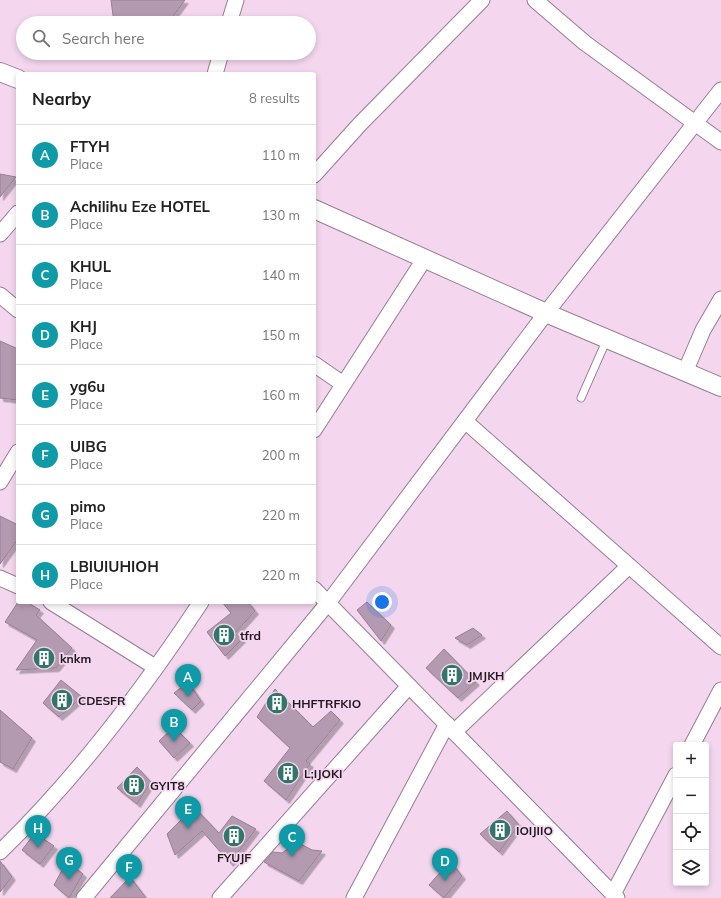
<!DOCTYPE html>
<meta charset="utf-8">
<style>
body{margin:0;font-family:Mulish,sans-serif;background:#f6f6f6;color:#222}
.controls{position:absolute;right:12px;bottom:12px;display:grid;overflow:hidden;border-radius:4px;box-shadow:0 2px 6px #0003}
.controls button{width:36px;height:36px;display:grid;place-items:center;padding:0;border:0;border-bottom:1px solid #e0e0e0;background:#fff;color:#222;font:20px sans-serif}
.you{position:absolute;left:382px;top:602px;width:14px;height:14px;margin:-10px;border:3px solid #fff;border-radius:50%;background:#1a73e8;box-shadow:0 0 0 6px #1a73e833}
.badge{display:grid;place-items:center;width:26px;height:26px;border-radius:50%;background:#32766a;color:#fff;font-size:13px;font-weight:700}
.pin{position:absolute;translate:-50% -33px;filter:drop-shadow(0 1px 2px #0008)}
.pin::after{content:'';position:absolute;top:21px;width:14px;height:12px;background:inherit;clip-path:polygon(0 0,100% 0,50% 100%)}
.list{margin:0;padding:0;list-style:none}
h2{display:flex;justify-content:space-between;align-items:center;height:52px;margin:0;padding:0 16px;font-size:17px}
h2 small{font-size:13px;font-weight:400;color:#767676}
.list li{display:grid;grid-template-columns:26px 1fr auto;gap:12px;align-items:center;box-sizing:border-box;height:60px;padding:0 16px;border-top:1px solid #e0e0e0}
.list b{display:block;font-size:15px;white-space:nowrap}
.list p{margin:0;font-size:13px;white-space:nowrap;color:#767676}
.list em{font-size:13px;font-style:normal;color:#767676}
.icon{flex:none;width:22px;height:22px;fill:none;stroke:currentColor;stroke-width:2;stroke-linecap:round;stroke-linejoin:round}
.map{position:relative;flex:none;width:721px;height:898px;overflow:hidden}
.search{position:absolute;background:#fff;box-shadow:0 2px 6px #0003;left:16px;top:16px;width:300px;height:44px;display:flex;align-items:center;gap:10px;box-sizing:border-box;padding:0 14px;border-radius:22px;color:#767676;font-size:15px}
.panel{position:absolute;background:#fff;box-shadow:0 2px 6px #0003;left:16px;top:72px;width:300px;height:532px;border-radius:4px}
.map>svg:first-child{display:block}
</style>
<div class="map">
<svg width="721" height="898" viewBox="0 0 721 898">
<defs>
<filter id="shadow"><feDropShadow dx="3.5" dy="3.5" stdDeviation="0" flood-color="#0004"/></filter>
</defs>
<rect width="100%" height="100%" fill="#f4d7ee"/>
<g fill="#b49ab0" stroke="#987f94" filter="url(#shadow)">
<polygon points="111,0 185,0 168,23 114,23"/>
<polygon points="0,174 16,177 0,197"/>
<polygon points="0,341 18,349 18,400 0,398"/>
<polygon points="0,516 18,525 18,539 0,564"/>
<polygon points="18,602 27,602 40,610 36,615 72,648 56,668 16,670 37,640 5,622"/>
<polygon points="222,602 248,602 255,611 235,633 242,639 225,656 207,632 231,613"/>
<polygon points="367,602 391,625 381,641 357,610"/>
<polygon points="473,628 482,635 467,645 455,638"/>
<polygon points="444,649 476,682 458,698 426,668"/>
<polygon points="61,680 82,697 59,717 43,703"/>
<polygon points="188,682 201,701 192,710 174,693"/>
<polygon points="275,689 313,727 331,711 340,720 306,761 310,764 286,800 264,781 290,748 257,717"/>
<polygon points="0,710 32,738 13,769 0,762"/>
<polygon points="174,727 190,743 174,758 159,741"/>
<polygon points="137,767 151,782 137,804 117,788"/>
<polygon points="194,807 219,833 232,816 256,829 230,863 202,831 175,855 167,834"/>
<polygon points="507,811 519,825 499,852 480,834"/>
<polygon points="35,833 54,846 40,864 22,850"/>
<polygon points="297,842 312,850 322,851 299,881 264,862 273,852 282,853"/>
<polygon points="0,861 12,877 0,892"/>
<polygon points="67,861 83,874 69,898 54,885"/>
<polygon points="450,861 462,876 444,898 429,885"/>
<polygon points="130,877 146,898 110,898"/>
</g>
<g fill="none" stroke-linecap="round" stroke-linejoin="round">
<g stroke="#967d92" stroke-width="9">
<polyline id="service" points="581,398 607,339"/>
</g>
<g stroke="#967d92" stroke-width="17">
<g id="minor">
<polyline points="535,0 585,43 721,142"/>
<polyline points="229,23 236,0"/>
<polyline points="215,74 221,53"/>
<polyline points="314,175 360,124 482,0"/>
<polyline points="0,234 18,213"/>
<polyline points="0,295 18,310"/>
<polyline points="314,364 343,384"/>
<polyline points="685,372 703,330 721,299"/>
<polyline points="465,421 721,647"/>
<polyline points="314,430 425,258"/>
<polyline points="0,482 18,452"/>
<polyline points="0,578 18,586"/>
<polyline points="314,589 617,898"/>
<polyline points="51,602 155,667"/>
<polyline points="454,732 629,566"/>
<polyline points="692,745 721,690"/>
<path d="M0,852c75,-73 143,-162 201,-250"/>
<polyline points="613,894 676,775"/>
<polyline points="84,898 328,603 546,313 721,90"/>
<polyline points="220,898 409,686"/>
<polyline points="354,898 447,724"/>
</g>
</g>
<g stroke="#967d92" stroke-width="20">
<g id="tertiary">
<polyline points="0,72 18,79"/>
<polyline points="314,209 546,313 721,387"/>
</g>
</g>
<use href="#service" stroke="#fff" stroke-width="7"/>
<use href="#minor" stroke="#fff" stroke-width="15"/>
<use href="#tertiary" stroke="#fff" stroke-width="18"/>
</g>
<defs>
<g id="building-disc" transform="scale(1.15)"><circle r="9.5" fill="#32766a" stroke="#f4d7ee"/><path d="M-4-6H4V6H1V3H-1V6H-4ZM-2.5-4.3h1.7v1.8h-1.7ZM.8-4.3h1.7v1.8H.8ZM-2.5-1h1.7V.8h-1.7ZM.8-1h1.7V.8H.8Z" fill="#fff"/></g>
</defs>
<g fill-rule="evenodd">
<use href="#building-disc" x="224" y="635"/>
<use href="#building-disc" x="44" y="658"/>
<use href="#building-disc" x="452" y="675"/>
<use href="#building-disc" x="62" y="700"/>
<use href="#building-disc" x="277" y="703"/>
<use href="#building-disc" x="288" y="773"/>
<use href="#building-disc" x="134" y="785"/>
<use href="#building-disc" x="500" y="830"/>
<use href="#building-disc" x="234" y="836"/>
</g>
<g text-anchor="middle" dominant-baseline="central" stroke-width="3.5" stroke-linejoin="round" paint-order="stroke">
<g font-size="12" font-weight="bold" fill="#21171f" stroke="#f4d7ee" text-anchor="start">
<text x="240" y="635">tfrd</text>
<text x="60" y="658">knkm</text>
<text x="468" y="675">JMJKH</text>
<text x="78" y="700">CDESFR</text>
<text x="292" y="703">HHFTRFKIO</text>
<text x="304" y="773">L;IJOKI</text>
<text x="150" y="785">GYIT8</text>
<text x="516" y="830">IOIJIIO</text>
<text x="234" y="857" text-anchor="middle">FYUJF</text>
</g>
</g>
</svg>
<div class="controls">
<button>+</button>
<button>−</button>
<button><svg class="icon" aria-label="locate" viewBox="0 0 24 24"><circle cx="12" cy="12" r="6"/><path d="M12 2v4M12 18v4M2 12h4M18 12h4"/></svg></button>
<button><svg class="icon" aria-label="layers" viewBox="0 0 24 24"><path d="M12 4l9 5-9 5-9-5zM3 14l9 5 9-5"/></svg></button>
</div>
<div class="you"></div>
<div class="pin badge" style="left:188px;top:697px;background:#0f9aa8">A</div>
<div class="pin badge" style="left:174px;top:742px;background:#0f9aa8">B</div>
<div class="pin badge" style="left:292px;top:857px;background:#0f9aa8">C</div>
<div class="pin badge" style="left:445px;top:881px;background:#0f9aa8">D</div>
<div class="pin badge" style="left:188px;top:829px;background:#0f9aa8">E</div>
<div class="pin badge" style="left:129px;top:887px;background:#0f9aa8">F</div>
<div class="pin badge" style="left:69px;top:880px;background:#0f9aa8">G</div>
<div class="pin badge" style="left:38px;top:848px;background:#0f9aa8">H</div>
<div class="search"><svg class="icon" aria-label="search" viewBox="0 0 24 24"><circle cx="10" cy="10" r="6"/><path d="M15 15l6 6"/></svg>Search here</div>
<section class="panel">
<h2>Nearby<small>8 results</small></h2>
<ul class="list">
<li><span class="badge" style="background:#0f9aa8">A</span><div><b>FTYH</b><p>Place</p></div><em>110 m</em></li>
<li><span class="badge" style="background:#0f9aa8">B</span><div><b>Achilihu Eze HOTEL</b><p>Place</p></div><em>130 m</em></li>
<li><span class="badge" style="background:#0f9aa8">C</span><div><b>KHUL</b><p>Place</p></div><em>140 m</em></li>
<li><span class="badge" style="background:#0f9aa8">D</span><div><b>KHJ</b><p>Place</p></div><em>150 m</em></li>
<li><span class="badge" style="background:#0f9aa8">E</span><div><b>yg6u</b><p>Place</p></div><em>160 m</em></li>
<li><span class="badge" style="background:#0f9aa8">F</span><div><b>UIBG</b><p>Place</p></div><em>200 m</em></li>
<li><span class="badge" style="background:#0f9aa8">G</span><div><b>pimo</b><p>Place</p></div><em>220 m</em></li>
<li><span class="badge" style="background:#0f9aa8">H</span><div><b>LBIUIUHIOH</b><p>Place</p></div><em>220 m</em></li>
</ul>
</section>
</div>
